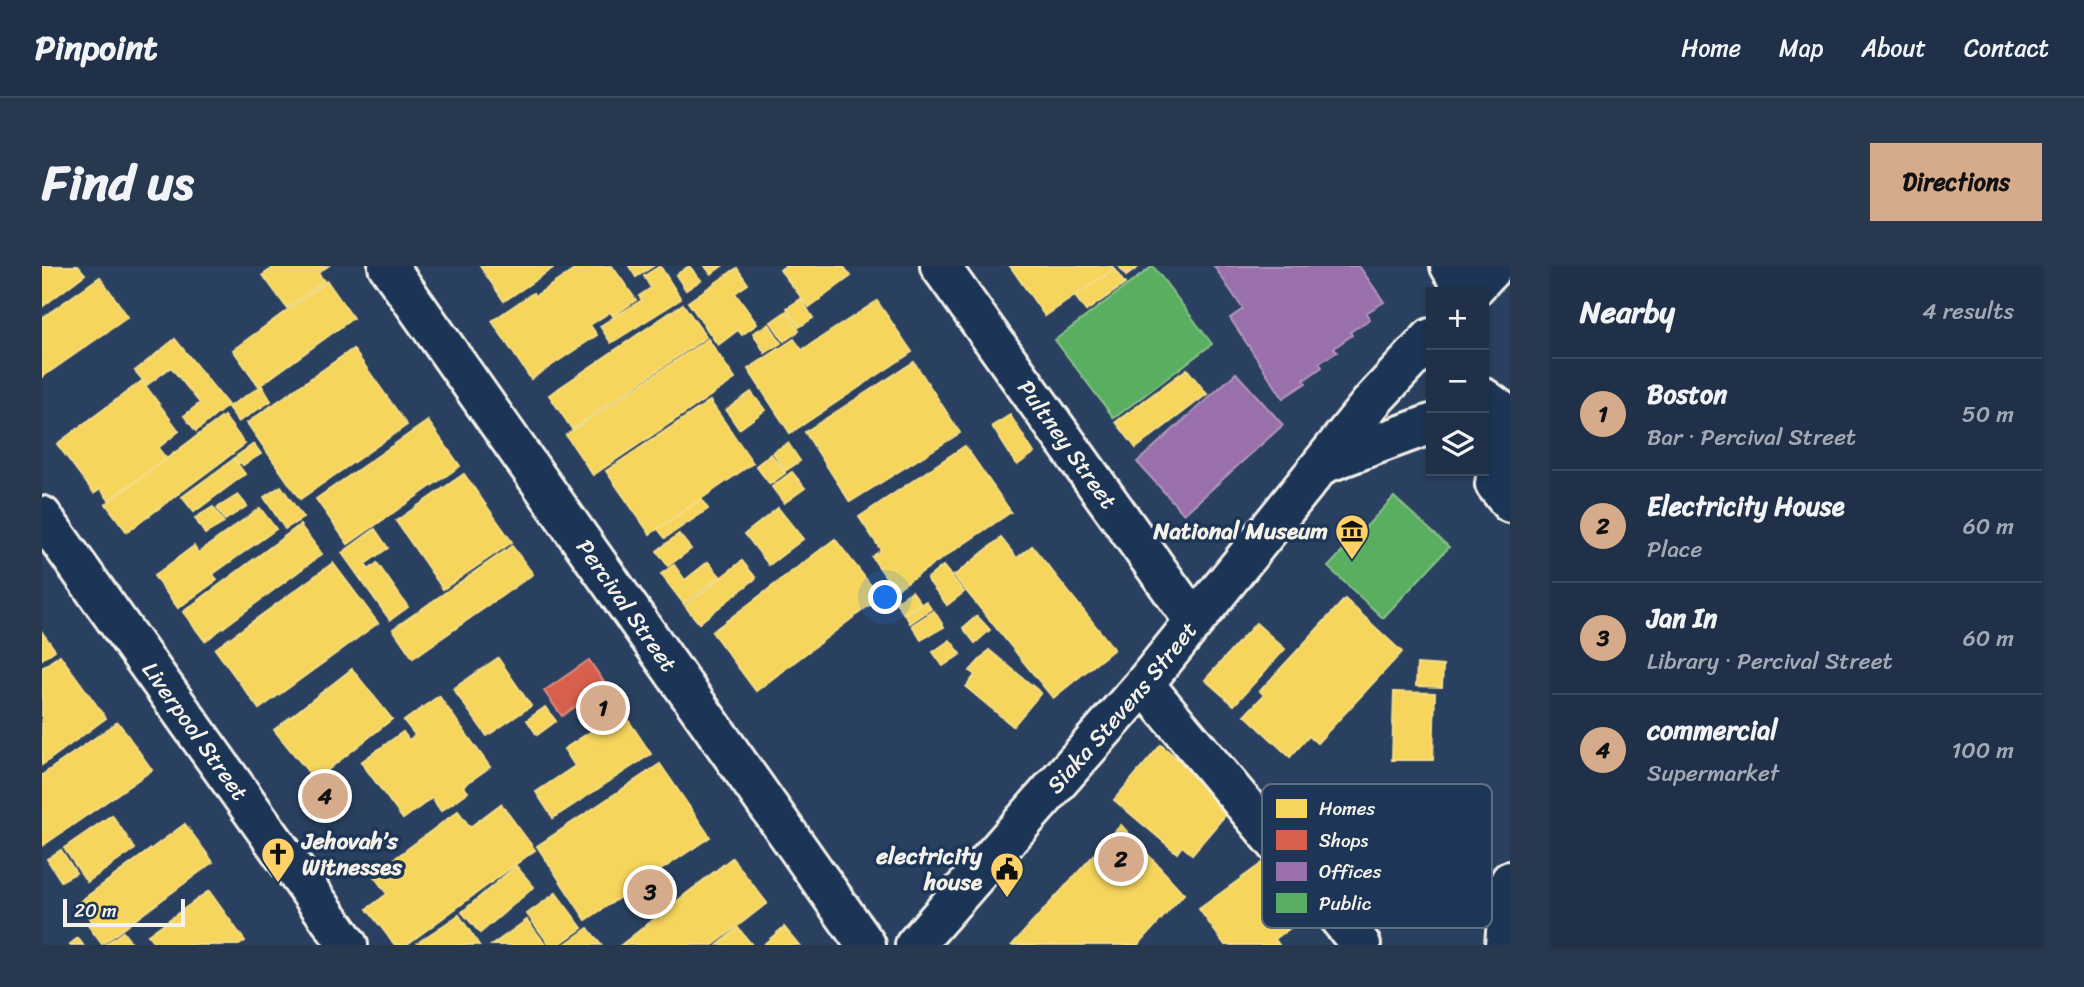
<!DOCTYPE html>
<meta charset="utf-8">
<style>
body{margin:0;font-family:Sriracha,sans-serif;background:#28384f;color:#f1f3f6}
.controls{position:absolute;right:21px;top:21px;display:grid;overflow:hidden;border-radius:0px;box-shadow:0 2px 5px #0004}
.controls button{width:63px;height:63px;display:grid;place-items:center;padding:0;border:0;border-bottom:2px solid #3d4b60;background:#203048;color:#f1f3f6;font:35px sans-serif}
.scale{position:absolute;left:21px;bottom:18px;width:122px;box-sizing:border-box;padding-left:7px;border:4px solid #f4f1e8;border-top:0;font-size:19px;line-height:24px;white-space:nowrap;color:#f4f1e8;-webkit-text-stroke:5px #1d3557;paint-order:stroke}
.you{position:absolute;left:844px;top:332px;width:24px;height:24px;margin:-18px;border:5px solid #fff;border-radius:50%;background:#1a73e8;box-shadow:0 0 0 10px #1a73e833}
.badge{display:grid;place-items:center;width:46px;height:46px;border-radius:50%;background:#d6ab8b;color:#111;font-size:23px;font-weight:700}
.pin{position:absolute;translate:-50% -50%;border:4px solid #fff;box-shadow:0 2px 7px #0006}
.list{margin:0;padding:0;list-style:none}
h2{display:flex;justify-content:space-between;align-items:center;height:91px;margin:0;padding:0 28px;font-size:30px}
h2 small{font-size:23px;font-weight:400;color:#a2a9b4}
.list li{display:grid;grid-template-columns:46px 1fr auto;gap:21px;align-items:center;box-sizing:border-box;height:112px;padding:0 28px;border-top:2px solid #3d4b60}
.list b{display:block;font-size:26px;white-space:nowrap}
.list p{margin:0;font-size:23px;white-space:nowrap;color:#a2a9b4}
.list em{font-size:23px;font-style:normal;color:#a2a9b4}
.icon{flex:none;width:38px;height:38px;fill:none;stroke:currentColor;stroke-width:2;stroke-linecap:round;stroke-linejoin:round}
.map{position:relative;flex:none;width:1468px;height:679px;overflow:hidden;border-radius:0px}
header{display:flex;align-items:center;gap:42px;box-sizing:border-box;height:98px;padding:0 35px;background:#203048;border-bottom:2px solid #3d4b60}
header strong{font-size:33px}
nav{display:flex;gap:38px;margin-inline-start:auto;font-size:24px}
.intro{display:flex;align-items:center;justify-content:space-between;box-sizing:border-box;height:168px;padding:0 42px}
h1{margin:0;font-size:49px}
.button{padding:18px 32px;border-radius:0px;background:#d6ab8b;color:#111;font-size:24px;font-weight:700}
main{display:flex;gap:42px;padding:0 42px}
aside{flex:1;background:#203048;border-radius:0px;box-shadow:0 2px 5px #0004}
.map>svg:first-child{display:block}
</style>
<header>
<strong>Pinpoint</strong>
<nav><a>Home</a><a>Map</a><a>About</a><a>Contact</a></nav>
</header>
<div class="intro"><h1>Find us</h1><a class="button">Directions</a></div>
<main>
<div class="map">
<svg width="1468" height="679" viewBox="0 0 1468 679">
<rect width="100%" height="100%" fill="#2a4060"/>
<filter id="ink" filterUnits="userSpaceOnUse"><feTurbulence type="fractalNoise" baseFrequency=".0143" numOctaves="2"/><feDisplacementMap in="SourceGraphic" scale="14" xChannelSelector="R" yChannelSelector="G"/><feConvolveMatrix kernelMatrix="1 2 1 2 8 2 1 2 1" color-interpolation-filters="sRGB"/></filter>
<g filter="url(#ink)">
<g fill="#f6d55c" stroke="#f5dd86" stroke-width="2">
<polygon points="0,0 36,0 43,8 0,41"/>
<polygon points="234,0 286,0 276,7 282,15 245,42 221,9"/>
<polygon points="438,0 514,0 462,35"/>
<polygon points="534,0 570,0 594,34 571,50 568,46 548,59 555,69 489,113 450,55 491,27 493,30 535,2"/>
<polygon points="587,0 611,0 594,11"/>
<polygon points="618,0 639,33 569,77 558,60 600,34 597,30 609,22 602,10"/>
<polygon points="647,0 659,14 644,24 634,9"/>
<polygon points="663,0 680,0 669,8"/>
<polygon points="743,0 801,0 809,10 767,41 738,4"/>
<polygon points="968,0 1070,0 1072,3 1003,50"/>
<polygon points="1077,0 1098,0 1084,10"/>
<polygon points="695,2 706,18 693,27 715,58 700,69 696,64 676,79 646,36"/>
<polygon points="1072,3 1083,18 1044,45 1033,30"/>
<polygon points="58,11 86,51 0,111 0,52"/>
<polygon points="285,15 311,52 217,120 191,84"/>
<polygon points="759,33 771,52 757,61 745,42"/>
<polygon points="835,35 870,86 748,167 706,103 752,73 760,84"/>
<polygon points="641,38 664,71 530,163 507,129"/>
<polygon points="745,45 757,65 742,75 729,56"/>
<polygon points="727,58 739,77 723,87 711,67"/>
<polygon points="133,73 186,139 154,165 142,150 158,137 129,101 105,119 93,105"/>
<polygon points="666,73 693,113 551,209 524,169"/>
<polygon points="311,83 365,159 258,233 205,157"/>
<polygon points="872,96 918,167 808,236 763,166"/>
<polygon points="1145,103 1165,128 1094,182 1074,156"/>
<polygon points="100,115 137,165 116,182 124,192 67,234 58,222 52,227 15,178"/>
<polygon points="220,120 229,135 196,156 186,141"/>
<polygon points="709,126 723,144 697,163 684,144"/>
<polygon points="668,135 711,197 608,268 564,205"/>
<polygon points="968,149 992,187 975,199 950,160"/>
<polygon points="182,150 203,178 85,266 64,238"/>
<polygon points="386,155 418,200 306,278 274,233"/>
<polygon points="746,177 758,195 743,205 731,186"/>
<polygon points="212,178 219,188 201,199 198,196 196,198 192,192"/>
<polygon points="923,180 969,246 853,324 830,291 839,284 817,251"/>
<polygon points="729,188 743,207 728,218 714,200"/>
<polygon points="192,193 203,208 152,246 140,231"/>
<polygon points="750,206 763,222 742,237 730,221"/>
<polygon points="422,208 470,276 401,323 354,255"/>
<polygon points="239,220 261,252 243,263 222,231"/>
<polygon points="196,229 205,240 183,254 175,242"/>
<polygon points="659,233 666,243 623,272 616,263"/>
<polygon points="171,241 182,257 163,268 153,252"/>
<polygon points="218,242 234,263 171,308 175,314 136,342 112,310 152,280 156,287"/>
<polygon points="736,242 761,273 727,299 703,268"/>
<polygon points="258,259 280,288 163,375 141,346"/>
<polygon points="333,263 346,282 323,298 327,304 335,297 366,341 348,354 300,287"/>
<polygon points="637,268 649,283 626,300 615,285"/>
<polygon points="959,272 975,292 990,280 1072,383 1011,432 912,310"/>
<polygon points="793,273 838,331 714,425 670,366"/>
<polygon points="470,280 491,308 371,392 351,363"/>
<polygon points="700,295 714,312 657,357 643,340"/>
<polygon points="666,296 678,310 642,338 619,308 632,299 643,314"/>
<polygon points="291,297 336,357 217,443 173,383"/>
<polygon points="901,300 922,326 905,339 885,313"/>
<polygon points="870,325 879,337 862,348 854,336"/>
<polygon points="1303,333 1360,386 1275,477 1267,470 1248,491 1203,449 1222,429 1218,425"/>
<polygon points="884,335 889,343 868,357 863,348"/>
<polygon points="892,345 902,361 879,374 870,359"/>
<polygon points="935,350 948,364 933,377 921,362"/>
<polygon points="1214,357 1243,383 1192,439 1163,414"/>
<polygon points="0,366 13,384 0,393"/>
<polygon points="908,374 919,388 901,400 891,386"/>
<polygon points="947,384 999,427 971,460 924,421 933,409 928,405"/>
<polygon points="18,389 64,452 0,499 0,402"/>
<polygon points="456,392 489,440 445,470 411,423"/>
<polygon points="1375,398 1401,400 1400,421 1374,420"/>
<polygon points="310,403 350,453 273,514 232,464"/>
<polygon points="1352,426 1393,427 1391,494 1350,494"/>
<polygon points="397,430 448,501 421,520 426,526 399,545 390,532 361,553 319,496 361,466 367,474 373,469 362,455"/>
<polygon points="503,441 514,455 495,469 485,454"/>
<polygon points="580,445 609,488 511,552 494,526 533,500 522,483"/>
<polygon points="76,456 110,504 0,580 0,509"/>
<polygon points="1119,479 1191,540 1150,588 1140,580 1135,587 1072,534"/>
<polygon points="618,498 668,571 544,654 495,580"/>
<polygon points="459,538 493,584 364,679 353,679 325,643 345,628 331,609 416,545 428,561"/>
<polygon points="70,549 93,583 45,616 22,582"/>
<polygon points="143,558 171,596 60,678 45,658 50,655 36,637"/>
<polygon points="1079,559 1142,628 1096,679 970,679"/>
<polygon points="19,584 34,607 19,615 5,593"/>
<polygon points="690,592 725,637 671,679 579,679"/>
<polygon points="1222,596 1262,652 1233,673 1237,679 1183,679 1157,643"/>
<polygon points="474,600 492,621 438,667 420,646"/>
<polygon points="167,625 203,675 197,679 114,679 106,669"/>
<polygon points="514,627 540,662 516,679 508,679 485,648"/>
<polygon points="417,649 437,679 376,679 375,677"/>
<polygon points="485,654 504,679 450,679"/>
<polygon points="742,661 757,679 721,679"/>
<polygon points="546,662 559,679 522,679"/>
<polygon points="696,662 710,679 676,679"/>
<polygon points="81,666 91,679 63,679"/>
<polygon points="36,672 41,679 29,679 28,678"/>
</g>
<polygon fill="#d6604d" stroke="#df8c7c" stroke-width="2" points="547,394 564,419 520,450 502,425"/>
<g fill="#9970ab" stroke="#b497bd" stroke-width="2">
<polygon points="1172,0 1317,0 1342,36 1324,47 1328,53 1308,66 1310,69 1292,82 1295,86 1277,97 1280,101 1262,114 1264,117 1241,132 1188,52 1201,43"/>
<polygon points="1194,107 1241,159 1142,248 1095,196"/>
</g>
<g fill="#5aae61" stroke="#88c28a" stroke-width="2">
<polygon points="1111,0 1170,78 1072,152 1013,74"/>
<polygon points="1352,231 1407,281 1341,352 1286,301"/>
</g>
<g fill="none" stroke-linecap="round" stroke-linejoin="round">
<g stroke="#f4f1e8" stroke-width="44">
<g id="street">
<path id="s1" d="M346,0l478,679"/>
<path id="s2" d="M898,0l254,355"/>
<polyline points="1408,0 1425,26"/>
<path id="s3" d="M0,250l306,429"/>
<polyline points="1102,418 1319,679"/>
</g>
</g>
<g stroke="#f4f1e8" stroke-width="44">
<g id="secondary">
<polyline points="1465,150 1453,218 1468,237"/>
<polyline points="1463,679 1468,615"/>
</g>
</g>
<g stroke="#f4f1e8" stroke-width="44">
<g id="primary">
<polyline points="1428,26 1452,0"/>
<polyline points="1442,132 1468,151"/>
<polyline points="1281,198 1389,158"/>
<path id="s4" d="M873,679l229,-261 230,-285 57,-61"/>
</g>
</g>
<use href="#street" stroke="#1d3557" stroke-width="38"/>
<use href="#secondary" stroke="#1d3557" stroke-width="38"/>
<use href="#primary" stroke="#1d3557" stroke-width="38"/>
</g>
</g>
<defs>
<g id="museum-pin" transform="scale(1.75)"><path d="M0 17L-7.5 6A9.5 9.5 0 1 1 7.5 6Z" fill="#ffd166" stroke="#1d3557"/><path d="M0-6L6-3V-2H-6V-3ZM-5-1h2V3h-2ZM-1-1h2V3h-2ZM3-1h2V3H3ZM-6 4H6V6H-6Z" fill="#111"/></g>
<g id="church-pin" transform="scale(1.75)"><path d="M0 17L-7.5 6A9.5 9.5 0 1 1 7.5 6Z" fill="#ffd166" stroke="#1d3557"/><path d="M-1.2-6h2.4v3.5h3.3v2.4h-3.3V6h-2.4V-.1h-3.3v-2.4h3.3Z" fill="#111"/></g>
<g id="civic-pin" transform="scale(1.75)"><path d="M0 17L-7.5 6A9.5 9.5 0 1 1 7.5 6Z" fill="#ffd166" stroke="#1d3557"/><path d="M-.6-6.5H3V-4.5H.6V-3L4-1V1h2V6H-6V1h2V-1L-.6-3ZM-1.2 2.5V6h2.4V2.5Z" fill="#111"/></g>
</defs>
<g fill-rule="evenodd">
<use href="#museum-pin" x="1310" y="265"/>
<use href="#church-pin" x="236" y="588"/>
<use href="#civic-pin" x="965" y="603"/>
</g>
<g text-anchor="middle" dominant-baseline="central" stroke-width="7" stroke-linejoin="round" paint-order="stroke">
<g font-size="23" fill="#f4f1e8" stroke="#1d3557">
<text stroke="none"><textPath href="#s2" startOffset="219">Pultney Street</textPath></text>
<text stroke="none"><textPath href="#s1" startOffset="415">Percival Street</textPath></text>
<text stroke="none"><textPath href="#s4" startOffset="315">Siaka Stevens Street</textPath></text>
<text stroke="none"><textPath href="#s3" startOffset="264">Liverpool Street</textPath></text>
</g>
<g font-size="23" font-weight="bold" fill="#f4f1e8" stroke="#1d3557" text-anchor="end">
<text x="1286" y="265">National Museum</text>
<text x="260" y="575" text-anchor="start">Jehovah’s<tspan x="260" dy="26">Witnesses</tspan></text>
<text x="940" y="590">electricity<tspan x="940" dy="26">house</tspan></text>
</g>
</g>
<rect x="1220" y="518" width="230" height="144" rx="10" fill="#1d3557" stroke="#5e6d82" stroke-width="2"/>
<rect x="1234" y="533" width="31" height="19" fill="#f6d55c"/>
<rect x="1234" y="564" width="31" height="20" fill="#d6604d"/>
<rect x="1234" y="596" width="31" height="19" fill="#9970ab"/>
<rect x="1234" y="627" width="31" height="20" fill="#5aae61"/>
<g font-size="19" fill="#f4f1e8">
<text x="1277" y="549">Homes</text>
<text x="1277" y="581">Shops</text>
<text x="1277" y="612">Offices</text>
<text x="1277" y="644">Public</text>
</g>
</svg>
<div class="controls">
<button>+</button>
<button>−</button>
<button><svg class="icon" aria-label="layers" viewBox="0 0 24 24"><path d="M12 4l9 5-9 5-9-5zM3 14l9 5 9-5"/></svg></button>
</div>
<div class="scale">20 m</div>
<div class="you"></div>
<div class="pin badge" style="left:561px;top:442px">1</div>
<div class="pin badge" style="left:1079px;top:593px">2</div>
<div class="pin badge" style="left:608px;top:626px">3</div>
<div class="pin badge" style="left:283px;top:530px">4</div>
</div>
<aside>
<h2>Nearby<small>4 results</small></h2>
<ul class="list">
<li><span class="badge">1</span><div><b>Boston</b><p>Bar · Percival Street</p></div><em>50 m</em></li>
<li><span class="badge">2</span><div><b>Electricity House</b><p>Place</p></div><em>60 m</em></li>
<li><span class="badge">3</span><div><b>Jan In</b><p>Library · Percival Street</p></div><em>60 m</em></li>
<li><span class="badge">4</span><div><b>commercial</b><p>Supermarket</p></div><em>100 m</em></li>
</ul>
</aside>
</main>
